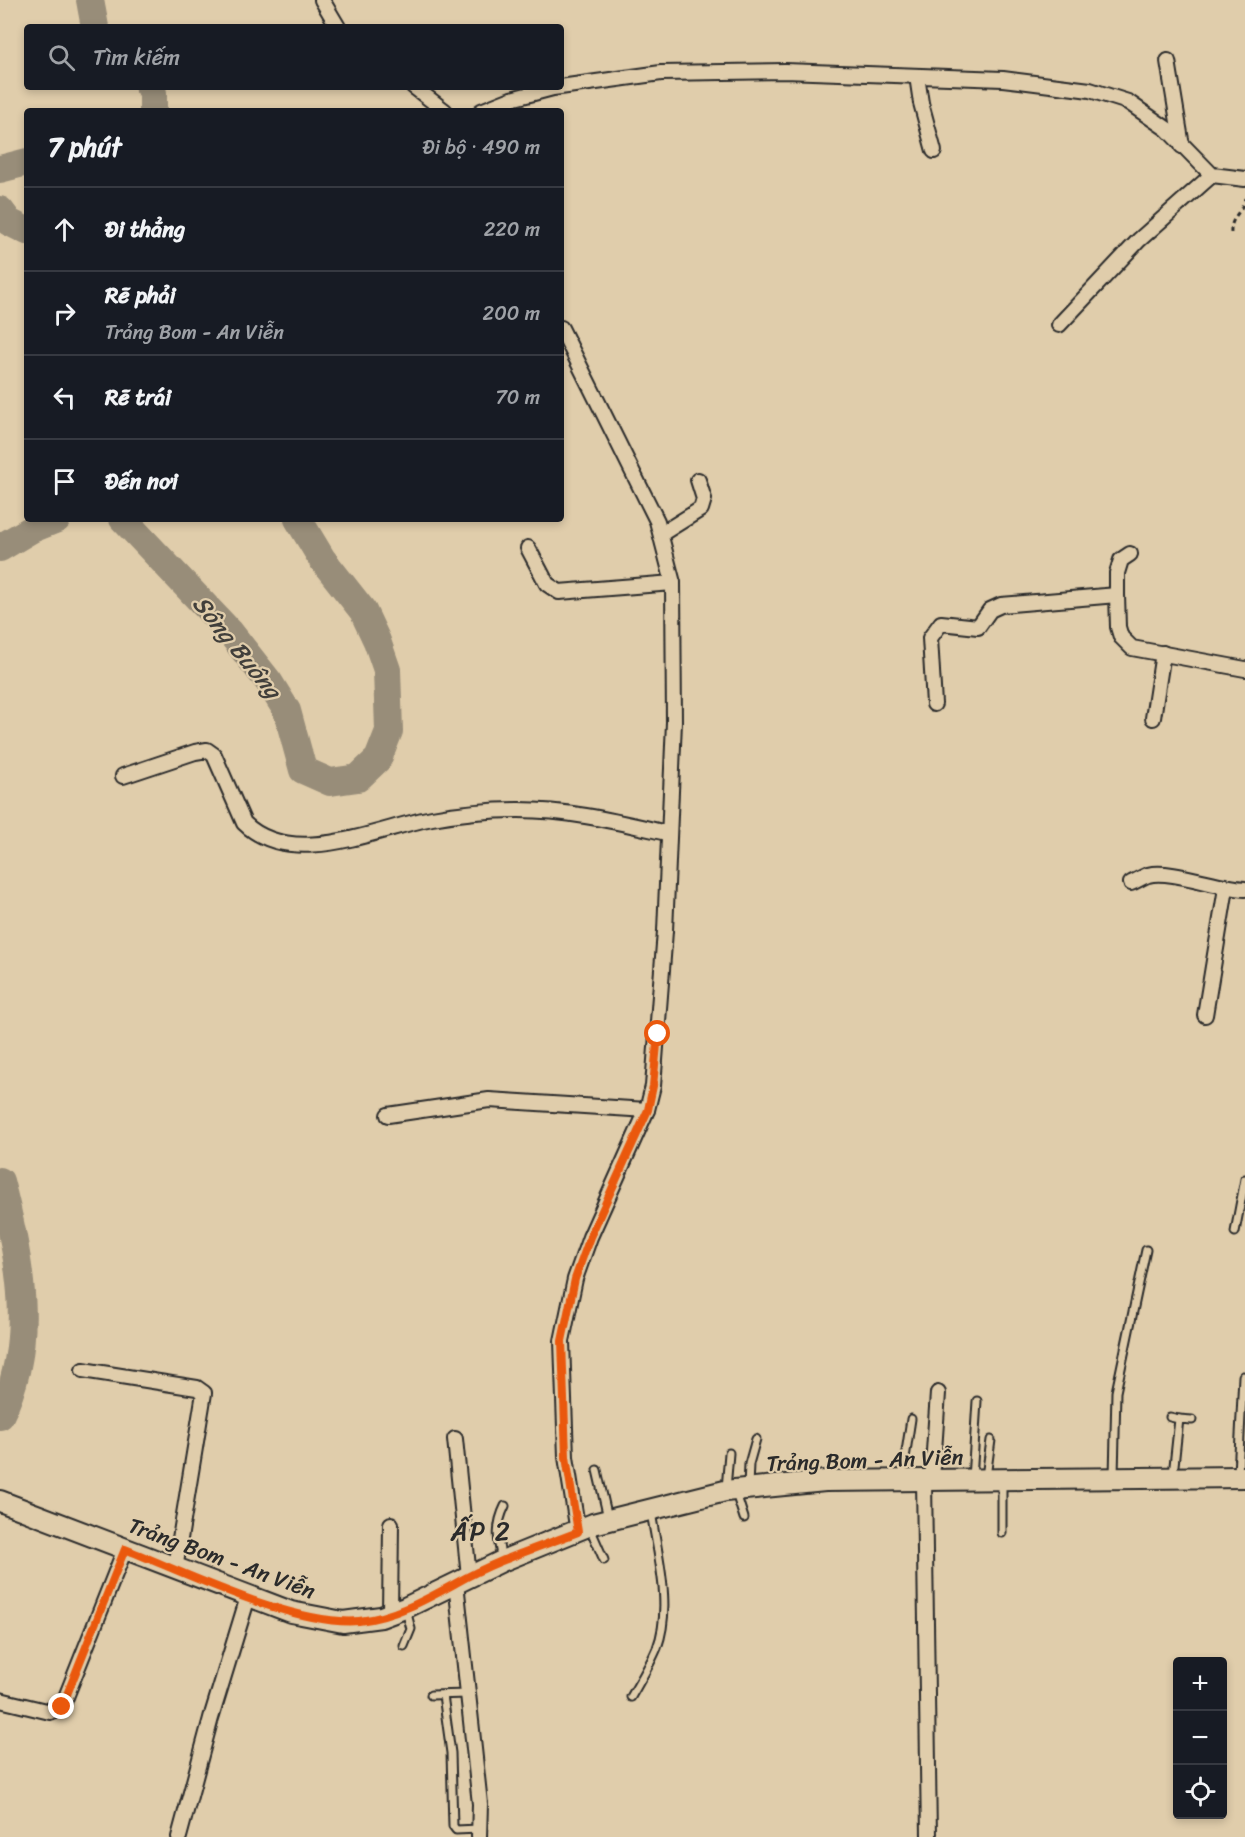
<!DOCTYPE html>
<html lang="vi">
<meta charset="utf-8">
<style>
body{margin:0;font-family:Sriracha,sans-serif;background:#242831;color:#f1f3f6}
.controls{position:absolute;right:18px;bottom:18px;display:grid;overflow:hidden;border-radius:6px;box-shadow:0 3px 9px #0003}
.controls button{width:54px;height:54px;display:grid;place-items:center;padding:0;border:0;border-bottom:2px solid #363941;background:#171b24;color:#f1f3f6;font:30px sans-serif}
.stop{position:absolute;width:18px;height:18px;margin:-14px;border:4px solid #ea580c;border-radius:50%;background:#fff}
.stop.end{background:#ea580c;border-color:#fff;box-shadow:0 2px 6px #0008}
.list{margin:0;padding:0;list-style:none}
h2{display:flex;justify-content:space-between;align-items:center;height:78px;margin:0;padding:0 24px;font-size:26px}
h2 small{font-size:20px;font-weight:400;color:#9ea1a6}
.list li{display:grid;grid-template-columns:39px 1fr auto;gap:18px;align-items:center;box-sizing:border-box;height:84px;padding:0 24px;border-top:2px solid #363941}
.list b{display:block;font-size:22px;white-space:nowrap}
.list p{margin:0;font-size:20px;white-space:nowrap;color:#9ea1a6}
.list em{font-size:20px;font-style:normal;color:#9ea1a6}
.icon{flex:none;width:33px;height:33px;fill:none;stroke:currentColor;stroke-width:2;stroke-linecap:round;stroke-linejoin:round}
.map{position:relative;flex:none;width:1245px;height:1837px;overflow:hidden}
.search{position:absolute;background:#171b24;box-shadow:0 3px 9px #0003;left:24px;top:24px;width:540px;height:66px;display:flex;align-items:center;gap:15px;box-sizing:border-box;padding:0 21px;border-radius:6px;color:#9ea1a6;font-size:22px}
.panel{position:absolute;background:#171b24;box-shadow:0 3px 9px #0003;left:24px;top:108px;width:540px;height:414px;border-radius:6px}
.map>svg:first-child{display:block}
</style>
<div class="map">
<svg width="1245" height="1837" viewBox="0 0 1245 1837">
<rect width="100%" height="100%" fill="#e0cdab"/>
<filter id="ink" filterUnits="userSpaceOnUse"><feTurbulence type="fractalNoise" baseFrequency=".0167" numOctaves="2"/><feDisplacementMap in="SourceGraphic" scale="12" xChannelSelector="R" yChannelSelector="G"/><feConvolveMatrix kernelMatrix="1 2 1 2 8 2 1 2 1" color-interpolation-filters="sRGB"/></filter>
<g filter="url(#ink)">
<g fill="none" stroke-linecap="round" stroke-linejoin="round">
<g stroke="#988d79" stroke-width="28">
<polyline points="90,0 95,27"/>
<polyline points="149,87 153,92 153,111"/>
<polyline points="0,169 27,162"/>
<polyline points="0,210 9,222 27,231"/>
<polyline points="123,519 229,631 269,682 287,711 303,770 330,782 358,778 378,759 389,731 387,670 377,641 363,611 322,559 298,519"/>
<polyline points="0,548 32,529 57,519"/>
<path d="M0,1181c20,76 37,162 0,235"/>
</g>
<g stroke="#2b2b2b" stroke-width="11">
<g id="lane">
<polyline points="1235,1232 1245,1179"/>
<polyline points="1170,1417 1179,1419"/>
<polyline points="597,1470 608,1518"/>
<polyline points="1238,1474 1243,1376"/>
<polyline points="1173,1475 1179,1419 1192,1420"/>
<polyline points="1114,1476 1116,1392 1146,1250"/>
<polyline points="986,1477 991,1440"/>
<polyline points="902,1478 911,1419"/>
<polyline points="972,1479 977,1401"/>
<polyline points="1002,1482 1002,1533"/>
<polyline points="748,1486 749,1464 756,1439"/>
<polyline points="726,1489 729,1453"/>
<polyline points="736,1493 744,1518"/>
<polyline points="590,1528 604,1560"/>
<path d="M502,1559c-5,-19 -6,-35 3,-53"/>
<polyline points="404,1646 411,1629 406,1610"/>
<polyline points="431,1695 468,1694"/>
<polyline points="443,1695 451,1753 453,1826 456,1830 479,1829"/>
<path d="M631,1697c9,-16 19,-32 26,-49 16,-43 0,-94 -6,-137"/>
</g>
</g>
<g stroke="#2b2b2b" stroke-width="18">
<g id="street">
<polyline points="322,0 338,27"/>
<polyline points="1168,61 1182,146"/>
<polyline points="917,76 921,103 934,151"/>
<polyline points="414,87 445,111"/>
<polyline points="481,111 511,99 553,88 661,73 785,71 1003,79 1090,90 1128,102 1167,129 1212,175 1245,179"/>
<polyline points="1059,325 1139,240 1212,175"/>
<polyline points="561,328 657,521 673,583 674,722 665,931 653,1086 647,1110 590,1237 575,1279 562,1341 566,1457 578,1532"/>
<polyline points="661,534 701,509 704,499 698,480"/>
<polyline points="528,548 547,584 559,592 673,583"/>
<polyline points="1130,554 1121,560 1117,573 1117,595 1118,627 1121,637 1132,648 1245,669"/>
<polyline points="934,704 930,638 941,623 978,627 990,610 1001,605 1117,595"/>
<polyline points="1153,718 1163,653"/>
<path d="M123,776l72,-24 12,-2 7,5 30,68c48,47 134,5 188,-5 28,-5 59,-8 87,-8 51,0 99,12 148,23"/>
<path d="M1131,883c5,-2 11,-6 17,-8 22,-6 71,13 97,14"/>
<polyline points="1205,1015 1226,888"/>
<polyline points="388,1115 489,1100 647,1110"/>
<polyline points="83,1370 197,1388 204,1393 175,1569"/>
<polyline points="455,1439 469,1577"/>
<polyline points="924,1480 929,1837"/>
<polyline points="932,1480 938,1393"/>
<polyline points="456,1583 480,1804 479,1837"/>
<polyline points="390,1614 391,1524"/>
<polyline points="0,1700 50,1712 62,1707 125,1549"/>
<polyline points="179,1837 211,1718 248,1597"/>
</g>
</g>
<g stroke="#2b2b2b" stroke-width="24">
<polyline id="secondary" points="0,1501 291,1612 343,1622 381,1617 405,1608 502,1561 593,1524 725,1491 825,1481 1245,1477"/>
</g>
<path stroke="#2b2b2b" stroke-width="3" stroke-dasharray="4.5 4.5" stroke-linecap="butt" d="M1231,233c-1,-16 11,-20 14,-35"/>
<use href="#lane" stroke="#e0cdab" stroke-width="7"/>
<use href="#street" stroke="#e0cdab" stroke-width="14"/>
<use href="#secondary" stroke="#e0cdab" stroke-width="20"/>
</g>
</g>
<g fill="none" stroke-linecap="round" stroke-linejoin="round" filter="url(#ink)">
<path stroke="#ea580c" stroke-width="8" d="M62,1707l63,-158c61,24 171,78 234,72 34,-3 68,-22 97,-38 38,-22 81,-35 122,-51l-12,-75 -4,-116 13,-62 15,-42 58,-127 5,-24 5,-52"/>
</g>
<g text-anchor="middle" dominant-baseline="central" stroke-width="4.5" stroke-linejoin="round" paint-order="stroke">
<g font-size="22" fill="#2b2b2b" stroke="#e0cdab">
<text transform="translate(865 1460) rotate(-2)">Trảng Bom - An Viễn</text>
<text transform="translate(222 1558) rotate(20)">Trảng Bom - An Viễn</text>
</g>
<g font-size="24" font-style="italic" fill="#413f3b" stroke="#e0cdab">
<text transform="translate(237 647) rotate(51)">Sông Buông</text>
</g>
<g font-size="26" letter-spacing="1.5" fill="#2b2b2b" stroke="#e0cdab">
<text x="481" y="1531">ẤP 2</text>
</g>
</g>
</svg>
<div class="controls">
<button>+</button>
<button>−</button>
<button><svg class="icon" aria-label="locate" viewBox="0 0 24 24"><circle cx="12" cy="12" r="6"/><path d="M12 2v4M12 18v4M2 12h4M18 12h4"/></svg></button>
</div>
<div class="stop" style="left:658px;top:1034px"></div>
<div class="stop end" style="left:62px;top:1707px"></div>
<div class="search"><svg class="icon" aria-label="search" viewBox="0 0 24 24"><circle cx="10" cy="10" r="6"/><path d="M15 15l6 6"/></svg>Tìm kiếm</div>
<section class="panel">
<h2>7 phút<small>Đi bộ · 490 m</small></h2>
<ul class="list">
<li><svg class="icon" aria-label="ahead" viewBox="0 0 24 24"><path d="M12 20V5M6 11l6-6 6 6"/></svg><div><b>Đi thẳng</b></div><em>220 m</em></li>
<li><svg class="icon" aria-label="right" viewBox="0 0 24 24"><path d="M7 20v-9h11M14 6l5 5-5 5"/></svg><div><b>Rẽ phải</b><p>Trảng Bom - An Viễn</p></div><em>200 m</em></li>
<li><svg class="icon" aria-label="left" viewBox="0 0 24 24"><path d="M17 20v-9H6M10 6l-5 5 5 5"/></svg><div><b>Rẽ trái</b></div><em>70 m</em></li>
<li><svg class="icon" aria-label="arrive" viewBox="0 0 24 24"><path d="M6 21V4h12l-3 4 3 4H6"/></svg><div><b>Đến nơi</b></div></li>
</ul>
</section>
</div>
